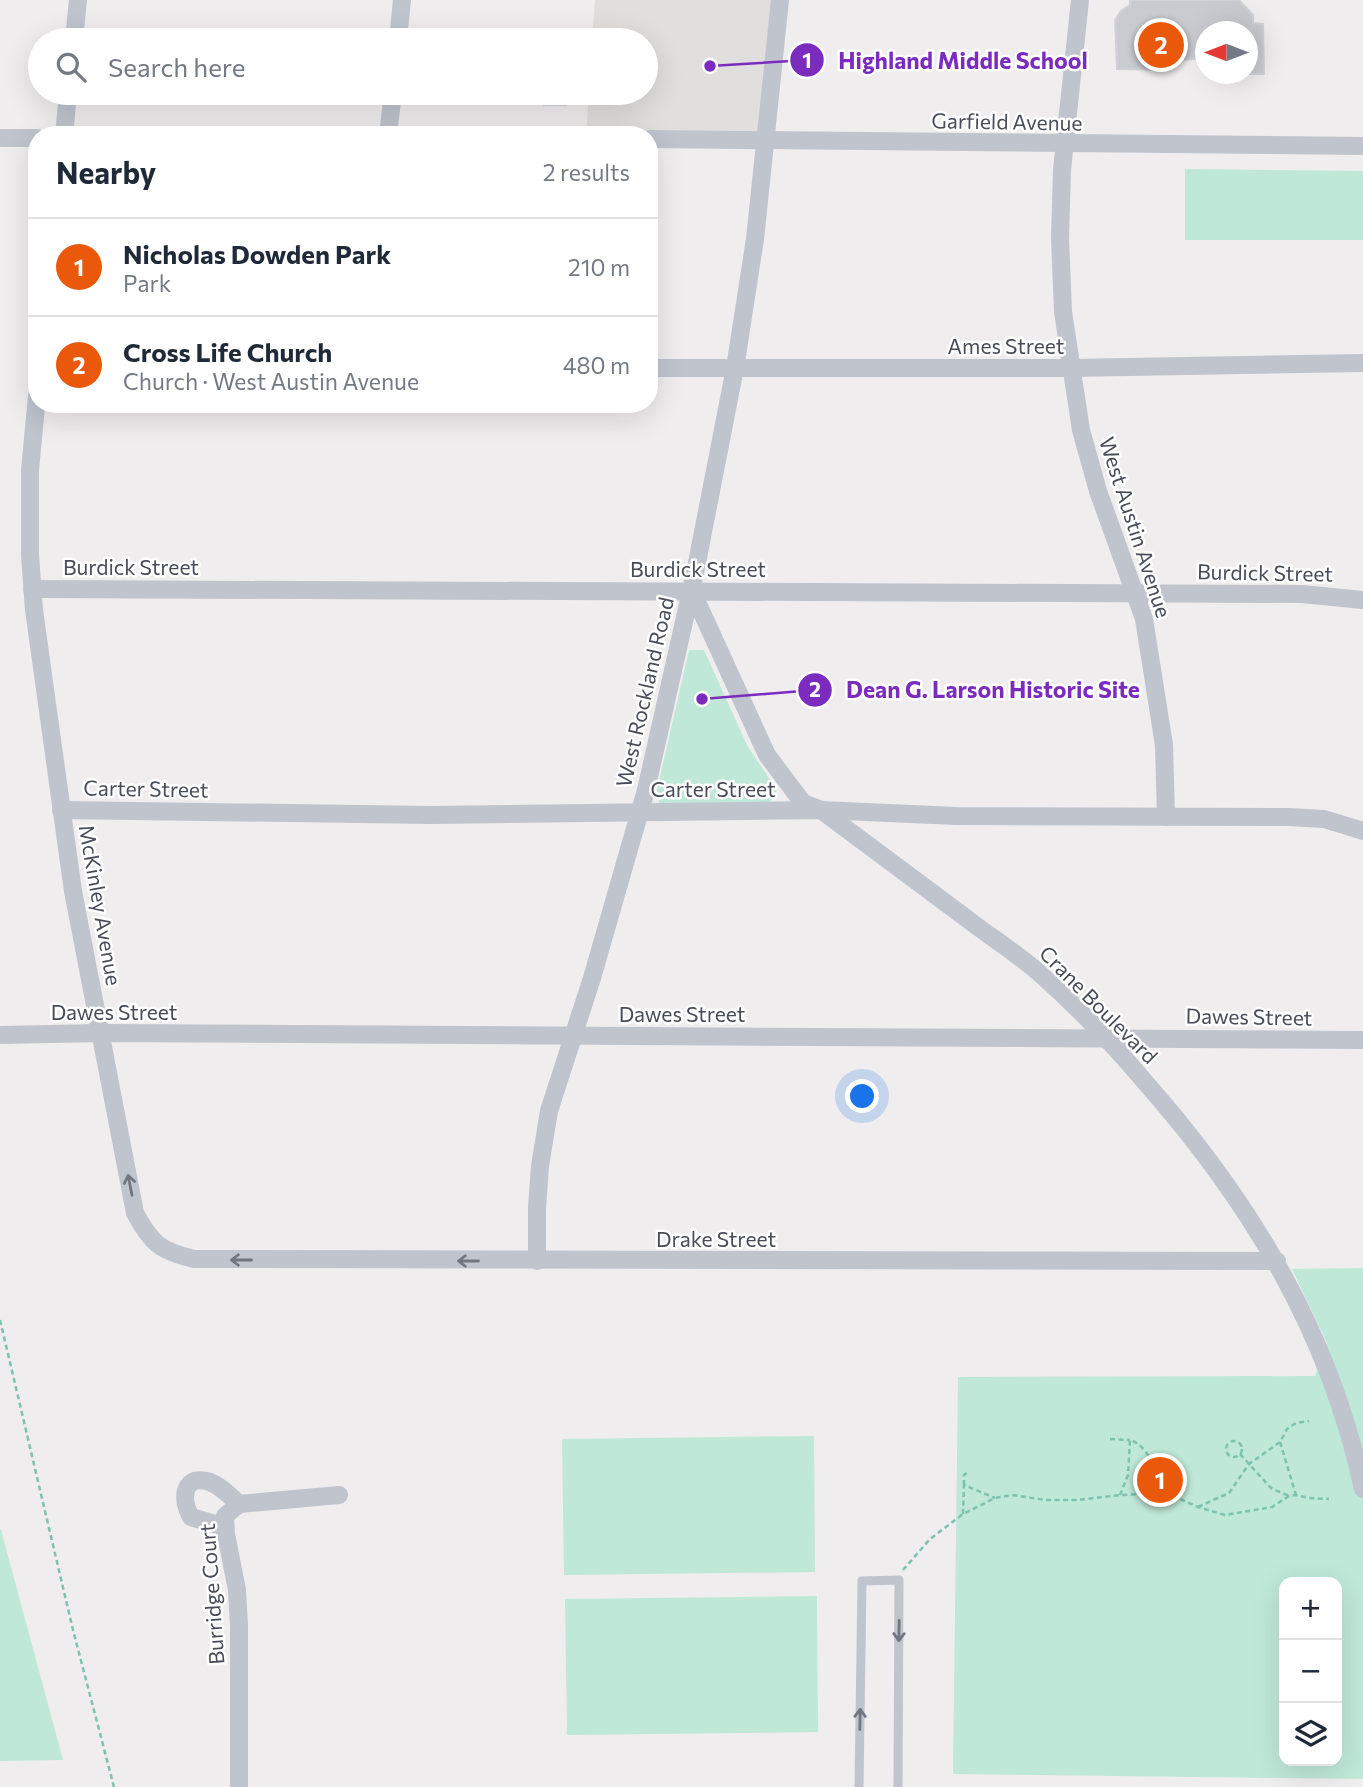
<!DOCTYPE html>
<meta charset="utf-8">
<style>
body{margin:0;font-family:Commissioner,sans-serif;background:#f6f6f7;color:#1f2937}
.controls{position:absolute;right:21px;bottom:21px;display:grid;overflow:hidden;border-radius:14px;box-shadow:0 7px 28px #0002}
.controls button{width:63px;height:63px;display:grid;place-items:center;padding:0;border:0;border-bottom:2px solid #e0e1e3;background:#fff;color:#1f2937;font:35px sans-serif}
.compass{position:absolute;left:1195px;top:21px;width:63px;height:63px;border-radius:50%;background:#fff;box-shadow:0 7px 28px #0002;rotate:270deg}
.you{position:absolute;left:863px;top:1097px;width:24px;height:24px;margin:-18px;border:5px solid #fff;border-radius:50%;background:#1a73e8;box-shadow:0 0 0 10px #1a73e833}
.badge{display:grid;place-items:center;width:46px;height:46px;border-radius:50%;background:#ea580c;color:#fff;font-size:23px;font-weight:700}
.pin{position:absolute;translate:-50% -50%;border:4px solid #fff;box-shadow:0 2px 7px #0006}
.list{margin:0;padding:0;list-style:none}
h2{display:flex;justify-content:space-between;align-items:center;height:91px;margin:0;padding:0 28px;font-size:30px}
h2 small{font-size:23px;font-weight:400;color:#747a83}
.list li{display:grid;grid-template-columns:46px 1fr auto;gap:21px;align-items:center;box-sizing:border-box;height:98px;padding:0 28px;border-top:2px solid #e0e1e3}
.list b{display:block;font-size:26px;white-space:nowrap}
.list p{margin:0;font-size:23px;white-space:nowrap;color:#747a83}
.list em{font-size:23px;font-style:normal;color:#747a83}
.icon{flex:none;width:38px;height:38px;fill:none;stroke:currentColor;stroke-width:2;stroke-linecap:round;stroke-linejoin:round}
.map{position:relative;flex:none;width:1363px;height:1787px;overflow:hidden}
.search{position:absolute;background:#fff;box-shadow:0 7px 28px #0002;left:28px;top:28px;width:630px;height:77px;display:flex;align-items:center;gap:18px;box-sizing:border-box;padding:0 24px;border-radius:38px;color:#747a83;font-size:26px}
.panel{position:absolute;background:#fff;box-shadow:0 7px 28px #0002;left:28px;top:126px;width:630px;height:287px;border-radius:28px}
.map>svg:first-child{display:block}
</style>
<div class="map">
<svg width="1363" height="1787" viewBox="0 0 1363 1787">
<rect width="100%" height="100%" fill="#efeded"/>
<polygon fill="#e0dfde" points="595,0 781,0 766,138 586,135 589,93 646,93 646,40 592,40"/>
<g fill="#bfe8d8" fill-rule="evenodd">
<polygon points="1185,169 1363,171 1363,240 1185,240"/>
<polygon points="689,650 704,650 748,747 777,790 770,803 659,804 657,790"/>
<path d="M1363,1268v511l-410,-5 5,-397 357,-1 12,-33 -35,-74zM1284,1582h53v179h-53z"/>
<polygon points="814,1436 815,1572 564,1575 562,1439"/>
<polygon points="0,1530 1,1530 63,1760 0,1761"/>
<polygon points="817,1596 818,1732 567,1735 565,1599"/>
</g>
<g fill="#cacbd1" stroke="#d1d2d8" stroke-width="2">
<polygon points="1130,0 1239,0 1253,15 1253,23 1263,24 1264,74 1225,74 1248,74 1248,32 1206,32 1206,58 1181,60 1169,70 1117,69 1115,20 1121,11 1130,5"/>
<polygon points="544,93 567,93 566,105 544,105"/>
</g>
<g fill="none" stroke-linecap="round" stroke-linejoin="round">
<g stroke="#7cc2af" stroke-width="2.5" stroke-dasharray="5 3.5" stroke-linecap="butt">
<polyline points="0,1320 73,1630 114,1787"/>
<polyline points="1110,1439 1130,1440"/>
<circle cx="1234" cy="1449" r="8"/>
<polyline points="1280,1442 1296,1495"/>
<polyline points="1240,1454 1271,1488 1289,1496"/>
<polyline points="964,1485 964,1475 968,1472"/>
<path d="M1120,1495l8,-20 2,-35c20,6 27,36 37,53"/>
<polyline points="1198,1507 1229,1493 1249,1464 1280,1442 1287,1429 1296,1423 1309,1421"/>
<polyline points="963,1514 964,1485 995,1498"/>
<polyline points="903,1570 930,1539 963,1514 995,1498 1012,1495 1045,1500 1077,1500 1120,1495 1167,1493 1198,1507 1225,1515 1272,1507 1289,1496 1296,1495 1309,1498 1329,1499"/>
</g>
<polyline stroke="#bfc4cd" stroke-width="9" points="859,1787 862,1581 899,1580 898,1787"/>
<g stroke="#bfc4cd" stroke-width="18">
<polyline points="1080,0 1062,170 1060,238 1063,312 1081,430 1098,491 1144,619 1164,745 1166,817"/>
<polyline points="74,40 78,0"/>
<polyline points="398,40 402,0"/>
<polyline points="64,135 68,93"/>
<polyline points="388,135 393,93"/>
<polyline points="0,138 37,138"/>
<polyline points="649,139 1363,146"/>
<polyline points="649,368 1071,368 1363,363"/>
<path d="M37,396l-7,74v85l4,55 39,281 62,322c16,30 25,38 59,46l1083,2"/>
<polyline points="32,589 1302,594 1363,600"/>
<path d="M692,591l75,164 36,48 18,7c48,36 96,72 145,108 23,18 49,34 72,54 39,34 74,71 107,110 105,119 184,249 218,407"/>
<polyline points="61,810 431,815 821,810 956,816 1288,817 1324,819 1363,831"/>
<polyline points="0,1035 102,1033 1363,1040"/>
<polyline points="537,1261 537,1208 540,1166 549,1111 592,978 646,790 695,573 735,368 755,239 780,0"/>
<path d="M225,1527l-34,-10c-9,-15 -10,-41 15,-36 12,2 24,15 33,23"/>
<polyline points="239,1787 239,1625 237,1590 226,1534 225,1516 239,1504 339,1495"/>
</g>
</g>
<defs><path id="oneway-shaft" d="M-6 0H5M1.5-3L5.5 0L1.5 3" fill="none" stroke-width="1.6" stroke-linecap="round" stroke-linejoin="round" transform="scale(1.75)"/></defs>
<g stroke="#717681">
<use href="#oneway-shaft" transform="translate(130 1185) rotate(-101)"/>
<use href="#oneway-shaft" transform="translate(241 1260) rotate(-180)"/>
<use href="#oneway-shaft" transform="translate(468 1261) rotate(-180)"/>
<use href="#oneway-shaft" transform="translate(899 1631) rotate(91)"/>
<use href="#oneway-shaft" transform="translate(860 1719) rotate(-89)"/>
</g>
<g text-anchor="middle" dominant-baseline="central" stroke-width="5" stroke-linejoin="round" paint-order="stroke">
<g font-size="21" fill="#474c58" stroke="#fff">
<text transform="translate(1007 121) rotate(1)">Garfield Avenue</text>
<text x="1006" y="345">Ames Street</text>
<text transform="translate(1136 527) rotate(72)">West Austin Avenue</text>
<text x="131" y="566">Burdick Street</text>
<text x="698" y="568">Burdick Street</text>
<text transform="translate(1265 572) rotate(1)">Burdick Street</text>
<text transform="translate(644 692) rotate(-77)">West Rockland Road</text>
<text transform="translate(146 788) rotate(1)">Carter Street</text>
<text x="713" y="788">Carter Street</text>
<text transform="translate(101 905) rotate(80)">McKinley Avenue</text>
<text transform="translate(1099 1004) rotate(45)">Crane Boulevard</text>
<text x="114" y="1011">Dawes Street</text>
<text x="682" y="1013">Dawes Street</text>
<text transform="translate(1249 1016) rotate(1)">Dawes Street</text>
<text x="716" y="1238">Drake Street</text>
<text transform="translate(211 1594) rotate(-94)">Burridge Court</text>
</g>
</g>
<path fill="none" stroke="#7b2cbf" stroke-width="2.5" d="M710 66L807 60M702 699L815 690"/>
<g fill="#7b2cbf" stroke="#fff" stroke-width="2.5">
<circle cx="710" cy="66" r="7"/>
<circle cx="702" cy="699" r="7"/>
<circle cx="807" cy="60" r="18"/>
<circle cx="815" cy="690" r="18"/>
</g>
<g font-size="21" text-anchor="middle" font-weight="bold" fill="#fff">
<text x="807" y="68">1</text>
<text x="815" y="697">2</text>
</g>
<g font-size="23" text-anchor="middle" font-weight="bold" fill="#7b2cbf" stroke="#fff" stroke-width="5" stroke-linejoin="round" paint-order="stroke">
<text x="963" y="69">Highland Middle School</text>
<text x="993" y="698">Dean G. Larson Historic Site</text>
</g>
</svg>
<div class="controls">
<button>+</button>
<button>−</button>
<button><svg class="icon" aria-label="layers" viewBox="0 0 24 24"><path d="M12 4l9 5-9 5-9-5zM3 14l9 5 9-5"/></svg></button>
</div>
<svg class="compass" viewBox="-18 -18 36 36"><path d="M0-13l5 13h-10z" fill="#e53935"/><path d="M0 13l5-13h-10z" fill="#747a83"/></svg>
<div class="you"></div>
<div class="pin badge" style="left:1160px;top:1480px">1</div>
<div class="pin badge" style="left:1161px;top:45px">2</div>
<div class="search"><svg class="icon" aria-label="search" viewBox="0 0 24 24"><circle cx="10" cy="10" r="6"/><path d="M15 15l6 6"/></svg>Search here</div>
<section class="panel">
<h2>Nearby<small>2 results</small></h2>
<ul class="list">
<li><span class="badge">1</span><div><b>Nicholas Dowden Park</b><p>Park</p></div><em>210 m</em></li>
<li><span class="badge">2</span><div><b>Cross Life Church</b><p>Church · West Austin Avenue</p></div><em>480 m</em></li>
</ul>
</section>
</div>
